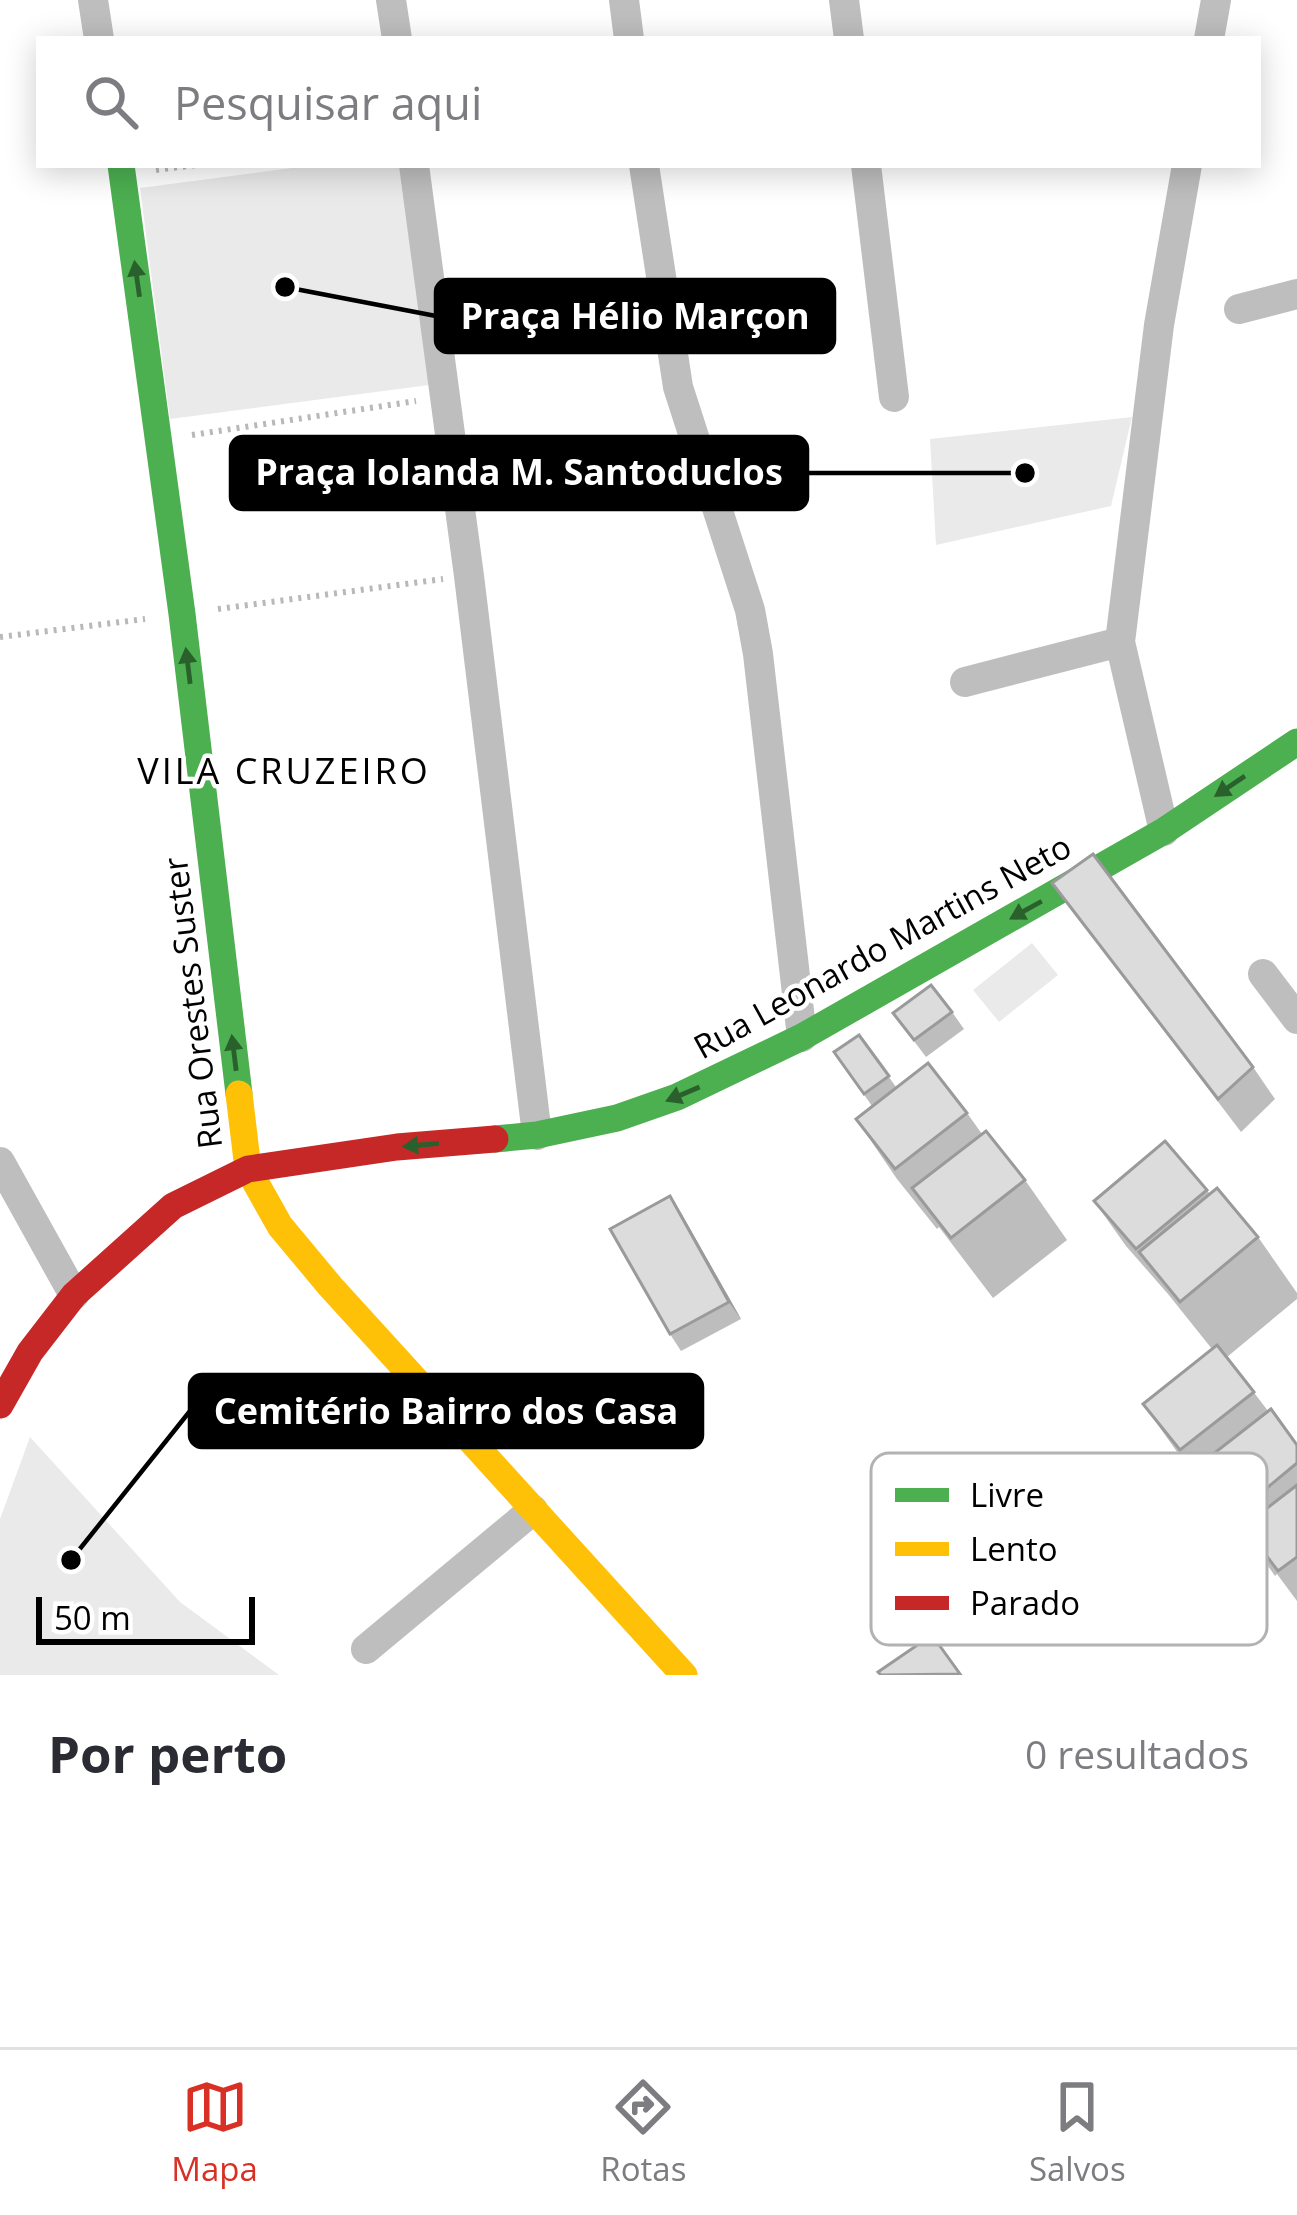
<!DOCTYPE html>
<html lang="pt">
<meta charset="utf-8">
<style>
body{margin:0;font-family:"Open Sans",sans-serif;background:#f2f2f3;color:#2b2b33}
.scale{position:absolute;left:36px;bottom:30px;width:219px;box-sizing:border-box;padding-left:12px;border:6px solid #000;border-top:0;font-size:33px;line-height:42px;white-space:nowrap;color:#000;-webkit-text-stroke:9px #fff;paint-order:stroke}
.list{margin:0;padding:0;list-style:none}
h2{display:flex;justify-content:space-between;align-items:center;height:156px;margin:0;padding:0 48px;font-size:51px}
h2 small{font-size:39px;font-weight:400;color:#7c7c81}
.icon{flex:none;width:66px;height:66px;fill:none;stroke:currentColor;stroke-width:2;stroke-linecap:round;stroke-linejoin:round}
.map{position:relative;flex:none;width:1297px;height:1675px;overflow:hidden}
.search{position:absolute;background:#fff;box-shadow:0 6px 30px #0003;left:36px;right:36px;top:36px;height:132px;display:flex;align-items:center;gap:30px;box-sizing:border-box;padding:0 42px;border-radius:0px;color:#7c7c81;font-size:45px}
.sheet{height:372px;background:#fff}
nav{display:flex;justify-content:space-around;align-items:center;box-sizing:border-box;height:168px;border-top:3px solid #e1e1e2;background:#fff;font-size:33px;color:#7c7c81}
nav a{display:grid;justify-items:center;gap:6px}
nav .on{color:#d93025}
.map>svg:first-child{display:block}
</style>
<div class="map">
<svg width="1297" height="1675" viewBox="0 0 1297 1675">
<rect width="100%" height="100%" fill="#fff"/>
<g fill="#eaeaea">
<polygon points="315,165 401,165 429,385 170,419 140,188"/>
<polygon points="1132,417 1111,506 936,545 930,439"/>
<polygon points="1032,943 1058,975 999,1022 973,990"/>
<polygon points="30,1437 180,1602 279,1675 0,1675 0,1519"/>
</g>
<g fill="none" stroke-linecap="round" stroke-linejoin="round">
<g stroke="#b8b8b8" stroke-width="6" stroke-dasharray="3 6" stroke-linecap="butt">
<polyline points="156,170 196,165"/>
<polyline points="192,435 416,401"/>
<polyline points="218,609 443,579"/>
<polyline points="0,637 145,619"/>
</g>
<g stroke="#bebebe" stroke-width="30">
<polyline points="93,0 99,39"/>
<polyline points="391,0 397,39"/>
<polyline points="624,0 629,39"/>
<polyline points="844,0 849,39"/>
<polyline points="1209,39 1216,0"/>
<polyline points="414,165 469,576 537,1135"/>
<polyline points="644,165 678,387 750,610 758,654 802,1037"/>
<polyline points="866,165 894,397"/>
<polyline points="1239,309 1297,294"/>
<polyline points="965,682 1120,642"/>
<polyline points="1164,831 1120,642 1159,325 1187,165"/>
<polyline points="1263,974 1297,1019"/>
<polyline points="0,1162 74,1295"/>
<polyline points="366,1649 533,1510"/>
</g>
<g stroke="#4caf50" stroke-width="27">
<polyline points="121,165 182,614 239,1094"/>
<polyline points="495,1139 537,1135 617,1118 677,1097 802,1037 1164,831 1297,742"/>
</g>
<polyline stroke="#ffc107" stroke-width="27" points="239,1094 248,1169 280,1226 330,1286 684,1675"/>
<polyline stroke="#c62828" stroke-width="27" points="0,1405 30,1352 74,1295 173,1206 248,1169 397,1147 495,1139"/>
</g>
<g fill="#bdbdbd">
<polygon points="1052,883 1253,1067 1275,1099 1241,1132"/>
<polygon points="952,1012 964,1029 926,1057 893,1013"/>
<polygon points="859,1035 896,1087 967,1113 982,1134 1025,1180 1067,1240 993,1298 939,1227 937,1229 897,1179 856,1119 872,1106 834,1052"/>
<polygon points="1165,1141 1210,1194 1258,1237 1297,1293 1297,1299 1227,1357 1268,1411 1297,1445 1297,1601 1277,1574 1275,1576 1227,1506 1222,1510 1185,1463 1143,1404 1212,1349 1168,1294 1126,1246 1094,1201"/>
<polygon points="681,1213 741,1319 681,1351 670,1334"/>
<polygon points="992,1465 1052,1551 962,1614 944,1589 923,1602 911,1585"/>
</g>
<polygon fill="#9a9a9a" points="670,1196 681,1213 741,1319 729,1302"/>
<g fill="#dcdcdc" stroke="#9a9a9a" stroke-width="3">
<polygon points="1093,854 1253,1067 1218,1099 1052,883"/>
<polygon points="931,985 952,1012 914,1040 893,1013"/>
<polygon points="859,1035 889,1076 864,1094 834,1052"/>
<polygon points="928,1063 967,1113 895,1169 856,1119"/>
<polygon points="986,1131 1025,1180 951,1238 912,1188"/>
<polygon points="1165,1141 1207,1190 1136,1249 1094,1201"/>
<polygon points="1217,1188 1258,1237 1180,1302 1139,1252"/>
<polygon points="670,1196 729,1302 670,1334 610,1229"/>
<polygon points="1217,1345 1254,1392 1180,1450 1143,1404"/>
<polygon points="1271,1409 1297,1445 1297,1463 1233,1516 1199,1465"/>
<polygon points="1297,1485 1297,1557 1278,1571 1244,1526"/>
<polygon points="932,1635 960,1674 881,1675 878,1672"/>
</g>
<defs><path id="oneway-solid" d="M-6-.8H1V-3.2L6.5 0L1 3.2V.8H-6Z" transform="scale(3)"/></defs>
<g fill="#2a602c">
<use href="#oneway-solid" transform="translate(137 279) rotate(-98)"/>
<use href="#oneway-solid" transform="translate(188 666) rotate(-97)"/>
<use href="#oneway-solid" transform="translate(1230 786) rotate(146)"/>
<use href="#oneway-solid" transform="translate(1026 910) rotate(151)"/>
<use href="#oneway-solid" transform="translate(234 1053) rotate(-97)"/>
<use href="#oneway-solid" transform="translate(683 1094) rotate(157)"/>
<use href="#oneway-solid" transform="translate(421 1145) rotate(175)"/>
</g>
<g text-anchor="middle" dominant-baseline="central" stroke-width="9" stroke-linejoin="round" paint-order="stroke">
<g font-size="33" fill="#000" stroke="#fff">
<text transform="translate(882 946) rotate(-29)">Rua Leonardo Martins Neto</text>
<text transform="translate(192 1003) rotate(-97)">Rua Orestes Suster</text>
</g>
<g font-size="36" letter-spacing="3" fill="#000" stroke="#fff">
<text x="284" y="770">VILA CRUZEIRO</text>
</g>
</g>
<rect x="871" y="1453" width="396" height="192" rx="18" fill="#fff" stroke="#b2b2b2" stroke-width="3"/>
<rect x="895" y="1488" width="54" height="14" fill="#4caf50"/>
<rect x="895" y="1542" width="54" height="14" fill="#ffc107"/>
<rect x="895" y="1596" width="54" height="14" fill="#c62828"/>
<g font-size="33" fill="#000">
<text x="970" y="1507">Livre</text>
<text x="970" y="1561">Lento</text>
<text x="970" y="1615">Parado</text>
</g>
<path fill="none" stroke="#000" stroke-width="4.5" d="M285 287L436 316M1025 473L807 473M71 1560L190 1411"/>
<g fill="#000" stroke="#fff" stroke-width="4.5">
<circle cx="285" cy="287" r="12"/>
<circle cx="1025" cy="473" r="12"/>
<circle cx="71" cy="1560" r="12"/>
</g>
<g fill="#000" stroke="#000" stroke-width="4.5">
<rect x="436" y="280" width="398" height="72" rx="12"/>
<rect x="231" y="437" width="576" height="72" rx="12"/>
<rect x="190" y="1375" width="512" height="72" rx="12"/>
</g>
<g font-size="36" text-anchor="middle" font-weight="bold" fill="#fff">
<text x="635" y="329">Praça Hélio Marçon</text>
<text x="519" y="485">Praça Iolanda M. Santoduclos</text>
<text x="446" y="1424">Cemitério Bairro dos Casa</text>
</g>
</svg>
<div class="scale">50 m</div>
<div class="search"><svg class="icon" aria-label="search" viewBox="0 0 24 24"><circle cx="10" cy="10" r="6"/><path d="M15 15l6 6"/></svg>Pesquisar aqui</div>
</div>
<section class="sheet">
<h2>Por perto<small>0 resultados</small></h2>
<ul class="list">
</ul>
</section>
<nav>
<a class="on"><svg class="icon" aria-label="map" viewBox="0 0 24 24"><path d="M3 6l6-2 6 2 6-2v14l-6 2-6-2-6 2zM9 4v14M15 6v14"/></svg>Mapa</a>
<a><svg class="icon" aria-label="directions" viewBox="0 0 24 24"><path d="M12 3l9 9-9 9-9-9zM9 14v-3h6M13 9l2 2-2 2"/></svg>Rotas</a>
<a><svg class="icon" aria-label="saved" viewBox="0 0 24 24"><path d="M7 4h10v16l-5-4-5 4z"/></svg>Salvos</a>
</nav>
